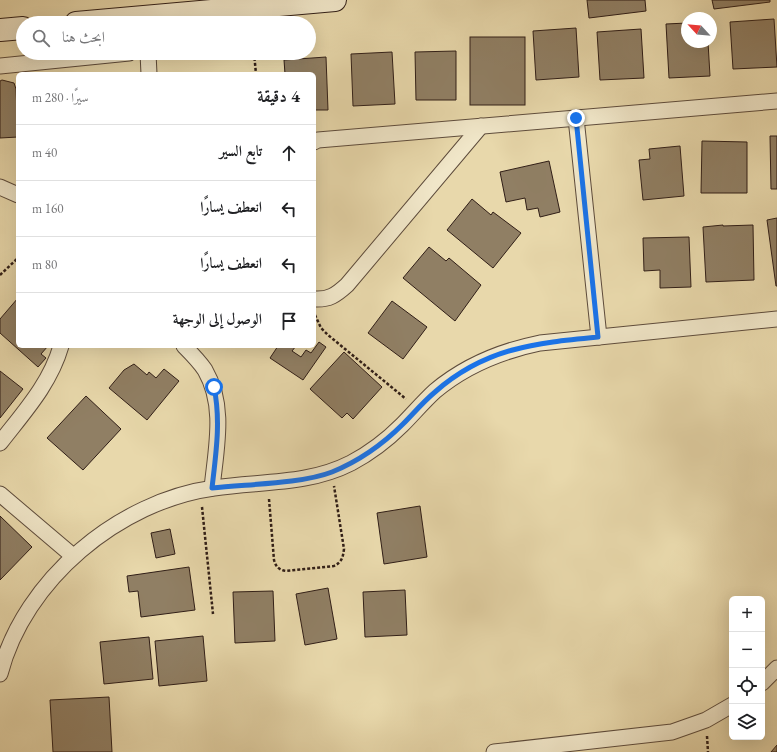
<!DOCTYPE html>
<html lang="ar">
<meta charset="utf-8">
<style>
body{margin:0;font-family:"EB Garamond",Amiri,serif;background:#f6f6f6;color:#202124;direction:rtl}
.controls{position:absolute;right:12px;bottom:12px;display:grid;overflow:hidden;border-radius:6px;box-shadow:0 4px 16px #0002}
.controls button{width:36px;height:36px;display:grid;place-items:center;padding:0;border:0;border-bottom:1px solid #e0e0e0;background:#fff;color:#202124;font:20px sans-serif}
.compass{position:absolute;left:681px;top:12px;width:36px;height:36px;border-radius:50%;background:#fff;box-shadow:0 4px 16px #0002;rotate:296deg}
.stop{position:absolute;width:12px;height:12px;margin:-9px;border:3px solid #1a73e8;border-radius:50%;background:#fff}
.stop.end{background:#1a73e8;border-color:#fff;box-shadow:0 1px 4px #0008}
.list{margin:0;padding:0;list-style:none}
h2{display:flex;justify-content:space-between;align-items:center;height:52px;margin:0;padding:0 16px;font-size:17px}
h2 small{font-size:13px;font-weight:400;color:#757577}
.list li{display:grid;grid-template-columns:26px 1fr auto;gap:12px;align-items:center;box-sizing:border-box;height:56px;padding:0 16px;border-top:1px solid #e0e0e0}
.list b{display:block;font-size:15px;white-space:nowrap}
.list em{font-size:13px;font-style:normal;color:#757577}
.icon{flex:none;width:22px;height:22px;fill:none;stroke:currentColor;stroke-width:2;stroke-linecap:round;stroke-linejoin:round}
.map{position:relative;flex:none;width:777px;height:752px;overflow:hidden;direction:ltr}
.search{position:absolute;background:#fff;box-shadow:0 4px 16px #0002;left:16px;top:16px;width:300px;height:44px;display:flex;align-items:center;gap:10px;box-sizing:border-box;padding:0 14px;border-radius:22px;color:#757577;font-size:15px}
.panel{position:absolute;background:#fff;box-shadow:0 4px 16px #0002;left:16px;top:72px;width:300px;height:276px;border-radius:6px;direction:rtl}
.map>svg:first-child{display:block}
</style>
<div class="map">
<svg width="777" height="752" viewBox="0 0 777 752">
<rect width="100%" height="100%" fill="#e8d8ab"/>
<filter id="stains"><feTurbulence type="fractalNoise" baseFrequency=".005" numOctaves="4"/><feColorMatrix values="0 0 0 0 .2 0 0 0 0 .09 0 0 0 0 .02 0 0 0 .5 -.17"/></filter>
<radialGradient id="worn" r=".72"><stop offset=".6" stop-color="#630" stop-opacity="0"/><stop offset="1" stop-color="#630" stop-opacity=".3"/></radialGradient>
<g fill="#907f64" stroke="#301e17">
<polygon points="587,0 645,0 646,11 589,18"/>
<polygon points="712,0 770,0 770,2 714,9"/>
<polygon points="774,19 777,67 733,69 730,22"/>
<polygon points="687,23 687,42 708,42 710,76 669,78 666,24"/>
<polygon points="576,28 579,77 536,80 533,31"/>
<polygon points="641,29 644,78 600,80 597,32"/>
<rect x="470" y="37" width="55" height="68"/>
<polygon points="456,51 456,100 416,100 415,52"/>
<polygon points="392,52 395,104 353,106 351,54"/>
<polygon points="326,57 328,110 314,110 314,74 285,74 284,60"/>
<polygon points="2,80 14,83 16,89 18,137 0,138 0,81"/>
<polygon points="770,136 777,136 777,189 771,189"/>
<polygon points="702,141 747,142 747,193 701,193"/>
<polygon points="680,146 684,196 643,200 639,160 650,159 649,149"/>
<polygon points="549,161 560,212 540,217 538,208 527,210 525,198 506,202 500,172"/>
<polygon points="472,199 491,215 493,212 521,233 493,268 447,230"/>
<polygon points="777,218 777,286 776,286 767,220"/>
<polygon points="723,225 723,226 753,225 754,280 706,282 703,227"/>
<polygon points="689,237 691,287 660,288 660,270 644,271 643,238"/>
<polygon points="429,247 446,261 449,258 481,285 455,321 403,278"/>
<polygon points="18,298 18,346 48,346 41,354 46,358 38,367 0,333 0,319"/>
<polygon points="392,301 427,327 403,359 368,333"/>
<polygon points="319,342 326,347 303,380 270,358 278,346 296,346 292,351 301,357 306,350 311,353"/>
<polygon points="344,352 382,387 353,419 347,413 342,418 310,389"/>
<polygon points="134,364 147,375 149,372 156,378 164,369 179,381 147,420 109,388 124,370"/>
<polygon points="0,371 23,389 0,418"/>
<polygon points="86,396 121,429 83,470 47,438"/>
<polygon points="420,506 427,557 384,564 377,513"/>
<polygon points="0,516 32,547 0,580"/>
<polygon points="170,529 175,554 156,558 151,533"/>
<polygon points="189,567 195,610 141,617 138,591 129,592 127,576"/>
<polygon points="328,588 337,639 305,645 296,594"/>
<polygon points="405,590 407,635 365,637 363,592"/>
<polygon points="273,591 275,641 235,643 233,592"/>
<polygon points="203,636 207,681 159,686 155,641"/>
<polygon points="149,637 153,679 104,684 100,642"/>
<polygon points="109,697 112,752 53,752 50,700"/>
<polygon points="777,745 777,752 771,752"/>
</g>
<g fill="none" stroke-linecap="round" stroke-linejoin="round">
<g stroke="#5e4c3c" stroke-width="17">
<g id="minor">
<polyline points="148,53 149,74"/>
<polyline points="0,66 129,53"/>
<polyline points="576,118 599,337"/>
<polyline points="314,142 318,140 777,101"/>
<polyline points="0,187 18,195"/>
<path d="M314,299c15,1 22,-4 33,-14l134,-159"/>
<path d="M184,346c7,7 15,15 21,24 21,36 11,78 7,118"/>
<path d="M0,443c24,-31 50,-59 61,-97"/>
<polyline points="0,494 73,556"/>
<path d="M0,674c24,-94 119,-173 214,-186 47,-7 94,-3 137,-25 19,-10 36,-23 51,-38 11,-11 21,-23 33,-34 31,-26 66,-40 105,-48l237,-24"/>
<polyline points="762,683 777,668"/>
<polyline points="494,752 672,732 706,720 732,705"/>
</g>
</g>
<g stroke="#301e17" stroke-width="24">
<g id="secondary">
<polyline points="76,23 335,0"/>
<polyline points="0,30 23,28"/>
</g>
</g>
<g stroke="#301e17" stroke-width="2.5" stroke-dasharray="3 2" stroke-linecap="butt">
<polyline points="254,53 256,74"/>
<polyline points="0,275 18,258"/>
<polyline points="315,315 321,328 328,335 406,399"/>
<path d="M269,499l5,61c2,7 5,10 12,11l48,-5c8,-4 9,-9 10,-17l-10,-63"/>
<polyline points="202,507 213,614"/>
<polyline points="707,736 708,752"/>
</g>
<use href="#minor" stroke="#f0e6c8" stroke-width="15"/>
<use href="#secondary" stroke="#f0e6c8" stroke-width="22"/>
</g>
<g fill="none" stroke-linecap="round" stroke-linejoin="round">
<path stroke="#1a73e8" stroke-width="5" d="M214,387c7,34 2,66 -2,101 35,-4 89,-4 120,-16 27,-11 51,-28 71,-48 10,-10 20,-22 32,-32 50,-44 100,-49 163,-55l-22,-219"/>
</g>
<rect width="100%" height="100%" filter="url(#stains)"/>
<rect width="100%" height="100%" fill="url(#worn)"/>
</svg>
<div class="controls">
<button>+</button>
<button>−</button>
<button><svg class="icon" aria-label="locate" viewBox="0 0 24 24"><circle cx="12" cy="12" r="6"/><path d="M12 2v4M12 18v4M2 12h4M18 12h4"/></svg></button>
<button><svg class="icon" aria-label="layers" viewBox="0 0 24 24"><path d="M12 4l9 5-9 5-9-5zM3 14l9 5 9-5"/></svg></button>
</div>
<svg class="compass" viewBox="-18 -18 36 36"><path d="M0-13l5 13h-10z" fill="#e53935"/><path d="M0 13l5-13h-10z" fill="#757577"/></svg>
<div class="stop" style="left:214px;top:387px"></div>
<div class="stop end" style="left:576px;top:118px"></div>
<div class="search"><svg class="icon" aria-label="search" viewBox="0 0 24 24"><circle cx="10" cy="10" r="6"/><path d="M15 15l6 6"/></svg>ابحث هنا</div>
<section class="panel">
<h2>4 دقيقة<small>سيرًا · 280 m</small></h2>
<ul class="list">
<li><svg class="icon" aria-label="ahead" viewBox="0 0 24 24"><path d="M12 20V5M6 11l6-6 6 6"/></svg><div><b>تابع السير</b></div><em>40 m</em></li>
<li><svg class="icon" aria-label="left" viewBox="0 0 24 24"><path d="M17 20v-9H6M10 6l-5 5 5 5"/></svg><div><b>انعطف يسارًا</b></div><em>160 m</em></li>
<li><svg class="icon" aria-label="left" viewBox="0 0 24 24"><path d="M17 20v-9H6M10 6l-5 5 5 5"/></svg><div><b>انعطف يسارًا</b></div><em>80 m</em></li>
<li><svg class="icon" aria-label="arrive" viewBox="0 0 24 24"><path d="M6 21V4h12l-3 4 3 4H6"/></svg><div><b>الوصول إلى الوجهة</b></div></li>
</ul>
</section>
</div>
